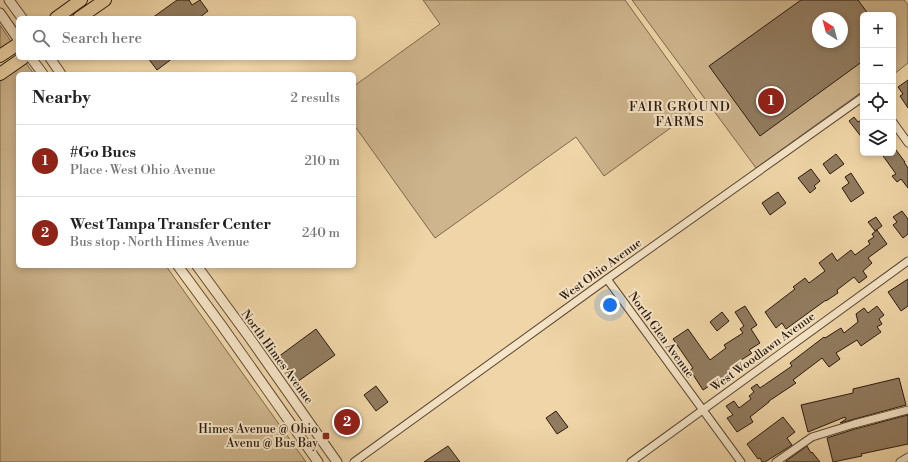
<!DOCTYPE html>
<meta charset="utf-8">
<style>
body{margin:0;font-family:"Libre Bodoni",serif;background:#f2f2f2;color:#222}
.controls{position:absolute;right:12px;top:12px;display:grid;overflow:hidden;border-radius:6px;box-shadow:0 2px 6px #0003}
.controls button{width:36px;height:36px;display:grid;place-items:center;padding:0;border:0;border-bottom:1px solid #e0e0e0;background:#fff;color:#222;font:20px sans-serif}
.compass{position:absolute;left:812px;top:12px;width:36px;height:36px;border-radius:50%;background:#fff;box-shadow:0 2px 6px #0003;rotate:324deg}
.you{position:absolute;left:610px;top:305px;width:14px;height:14px;margin:-10px;border:3px solid #fff;border-radius:50%;background:#1a73e8;box-shadow:0 0 0 6px #1a73e833}
.badge{display:grid;place-items:center;width:26px;height:26px;border-radius:50%;background:#8f2418;color:#fff;font-size:13px;font-weight:700}
.pin{position:absolute;translate:-50% -50%;border:2px solid #fff;box-shadow:0 1px 4px #0006}
.list{margin:0;padding:0;list-style:none}
h2{display:flex;justify-content:space-between;align-items:center;height:52px;margin:0;padding:0 16px;font-size:17px}
h2 small{font-size:13px;font-weight:400;color:#767676}
.list li{display:grid;grid-template-columns:26px 1fr auto;gap:12px;align-items:center;box-sizing:border-box;height:72px;padding:0 16px;border-top:1px solid #e0e0e0}
.list b{display:block;font-size:15px;white-space:nowrap}
.list p{margin:0;font-size:13px;white-space:nowrap;color:#767676}
.list em{font-size:13px;font-style:normal;color:#767676}
.icon{flex:none;width:22px;height:22px;fill:none;stroke:currentColor;stroke-width:2;stroke-linecap:round;stroke-linejoin:round}
.map{position:relative;flex:none;width:908px;height:462px;overflow:hidden}
.search{position:absolute;background:#fff;box-shadow:0 2px 6px #0003;left:16px;top:16px;width:340px;height:44px;display:flex;align-items:center;gap:10px;box-sizing:border-box;padding:0 14px;border-radius:6px;color:#767676;font-size:15px}
.panel{position:absolute;background:#fff;box-shadow:0 2px 6px #0003;left:16px;top:72px;width:340px;height:196px;border-radius:6px}
.map>svg:first-child{display:block}
</style>
<div class="map">
<svg width="908" height="462" viewBox="0 0 908 462">
<rect width="100%" height="100%" fill="#efd5a7"/>
<filter id="stains"><feTurbulence type="fractalNoise" baseFrequency=".005" numOctaves="4"/><feColorMatrix values="0 0 0 0 .2 0 0 0 0 .09 0 0 0 0 .02 0 0 0 .5 -.17"/></filter>
<radialGradient id="worn" r=".72"><stop offset=".6" stop-color="#630" stop-opacity="0"/><stop offset="1" stop-color="#630" stop-opacity=".3"/></radialGradient>
<g fill="#ceb58d" stroke="#7c684e" fill-rule="evenodd">
<polygon points="423,0 625,0 701,106 604,176 576,137 435,238 354,125 354,86 440,24"/>
<path d="M632,0h272l4,5v58l-15,12v-60h-30v76l-107,77zM818,18h24v24h-24z"/>
<polygon points="0,25 12,43 0,50"/>
<polygon points="25,62 34,74 18,74 18,266 166,266 306,462 0,462 0,79"/>
</g>
<g fill="#917b5f" stroke="#2b1a10" fill-rule="evenodd">
<polygon points="177,0 189,0 192,5 200,0 208,11 199,18 152,18"/>
<path d="M801,0h57l11,15h-6v46l-103,75 -51,-70zM818,18h24v24h-24z"/>
<polygon points="148,58 173,58 157,70"/>
<polygon points="908,80 908,108 900,96 903,94 898,87"/>
<polygon points="854,117 858,122 863,119 863,139 849,121"/>
<polygon points="893,146 905,162 904,162 908,168 908,188 901,179 897,182 892,176 896,174 881,153 893,153"/>
<polygon points="836,154 844,164 830,174 823,164"/>
<polygon points="811,169 820,181 814,186 816,188 810,193 798,178"/>
<polygon points="851,173 864,193 851,202 842,188 849,183 845,177"/>
<polygon points="778,192 786,203 770,215 762,203"/>
<polygon points="902,211 908,219 908,234 903,238 893,225 897,222 893,217"/>
<polygon points="876,217 882,226 875,231 868,222"/>
<polygon points="877,230 887,244 868,258 872,263 863,271 867,277 859,283 854,277 837,290 838,293 826,301 826,300 786,329 782,323 776,328 765,312 795,289 793,287 805,278 809,283 825,271 819,263 832,253 837,261 851,250 855,255 870,244 868,241 874,237 872,234"/>
<polygon points="908,279 908,306 901,311 888,292"/>
<polygon points="745,306 757,325 751,329 760,343 749,350 752,353 732,366 734,369 722,378 703,390 690,370 693,368 673,339 688,329 710,360 726,348 724,345 743,333 740,329 744,326 735,312"/>
<polygon points="877,306 884,315 879,319 882,324 877,327 881,332 861,346 857,340 836,353 840,359 829,367 822,358 793,380 796,383 769,401 769,402 750,417 753,422 737,432 727,418 733,415 726,406 734,401 739,408 751,399 749,396 754,392 751,388 757,384 760,388 792,366 790,363 824,337 825,338 841,328 844,333 858,322 856,314 864,308 868,313"/>
<polygon points="722,312 729,321 717,331 710,322"/>
<polygon points="316,329 335,355 297,382 278,357"/>
<polygon points="899,378 906,405 840,423 846,419 845,417 808,432 801,405 853,393 853,389"/>
<polygon points="376,386 388,402 376,411 364,395"/>
<polygon points="556,411 568,427 557,434 546,418"/>
<polygon points="908,415 908,444 861,454 862,456 833,462 827,438 855,429"/>
<polygon points="783,417 795,432 787,438 792,445 765,462 762,462 760,458 758,459 747,444"/>
<polygon points="448,446 460,462 424,462"/>
<polygon points="807,446 811,453 812,452 820,462 786,462 786,461"/>
</g>
<g fill="none" stroke-linecap="round" stroke-linejoin="round">
<g stroke="#5c4936" stroke-width="9">
<g id="minor">
<polyline points="893,122 908,143"/>
<polyline points="607,279 741,462"/>
<polyline points="354,462 607,279 863,97"/>
<polyline points="631,462 908,261"/>
<polyline points="776,462 812,437 854,424 908,410"/>
<polyline points="900,462 908,457"/>
</g>
</g>
<g stroke="#5c4936" stroke-width="11">
<g id="tertiary">
<polyline points="9,0 22,18"/>
<polyline points="0,13 18,39"/>
<polyline points="31,58 43,74"/>
<polyline points="50,58 61,74"/>
<polyline points="178,266 222,326 318,462"/>
<polyline points="197,266 249,337 337,462"/>
</g>
</g>
<g stroke="#2b1a10" stroke-width="14">
<g id="primary">
<polyline points="56,18 81,0"/>
<polyline points="79,18 105,0"/>
<polyline points="0,56 18,44"/>
<polyline points="0,74 23,58"/>
</g>
</g>
<use href="#minor" stroke="#f5e4c6" stroke-width="7"/>
<use href="#tertiary" stroke="#f5e4c6" stroke-width="9"/>
<use href="#primary" stroke="#efd5a7" stroke-width="12"/>
</g>
<rect fill="#8f2418" stroke="#f5e4c6" stroke-width="1.5" x="322" y="432" width="8" height="8" rx="2"/>
<g text-anchor="middle" dominant-baseline="central" stroke-width="4" stroke-linejoin="round" paint-order="stroke">
<g font-size="12" fill="#2b1a10" stroke="#f5e4c6">
<text transform="translate(601 270) rotate(-36)">West Ohio Avenue</text>
<text transform="translate(661 335) rotate(54)">North Glen Avenue</text>
<text transform="translate(763 352) rotate(-36)">West Woodlawn Avenue</text>
<text transform="translate(277 357) rotate(54)">North Himes Avenue</text>
</g>
<g font-size="12" fill="#2b1a10" stroke="#f5e4c6" text-anchor="end">
<text x="318" y="429">Himes Avenue @ Ohio<tspan x="318" dy="14">Avenu @ Bus Bay</tspan></text>
</g>
<g font-size="13" letter-spacing="1" fill="#2b1a10" stroke="#f5e4c6">
<text x="680" y="107">FAIR GROUND<tspan x="680" dy="15">FARMS</tspan></text>
</g>
</g>
<rect width="100%" height="100%" filter="url(#stains)"/>
<rect width="100%" height="100%" fill="url(#worn)"/>
</svg>
<div class="controls">
<button>+</button>
<button>−</button>
<button><svg class="icon" aria-label="locate" viewBox="0 0 24 24"><circle cx="12" cy="12" r="6"/><path d="M12 2v4M12 18v4M2 12h4M18 12h4"/></svg></button>
<button><svg class="icon" aria-label="layers" viewBox="0 0 24 24"><path d="M12 4l9 5-9 5-9-5zM3 14l9 5 9-5"/></svg></button>
</div>
<svg class="compass" viewBox="-18 -18 36 36"><path d="M0-13l5 13h-10z" fill="#e53935"/><path d="M0 13l5-13h-10z" fill="#767676"/></svg>
<div class="you"></div>
<div class="pin badge" style="left:771px;top:101px">1</div>
<div class="pin badge" style="left:347px;top:422px">2</div>
<div class="search"><svg class="icon" aria-label="search" viewBox="0 0 24 24"><circle cx="10" cy="10" r="6"/><path d="M15 15l6 6"/></svg>Search here</div>
<section class="panel">
<h2>Nearby<small>2 results</small></h2>
<ul class="list">
<li><span class="badge">1</span><div><b>#Go Bucs</b><p>Place · West Ohio Avenue</p></div><em>210 m</em></li>
<li><span class="badge">2</span><div><b>West Tampa Transfer Center</b><p>Bus stop · North Himes Avenue</p></div><em>240 m</em></li>
</ul>
</section>
</div>
